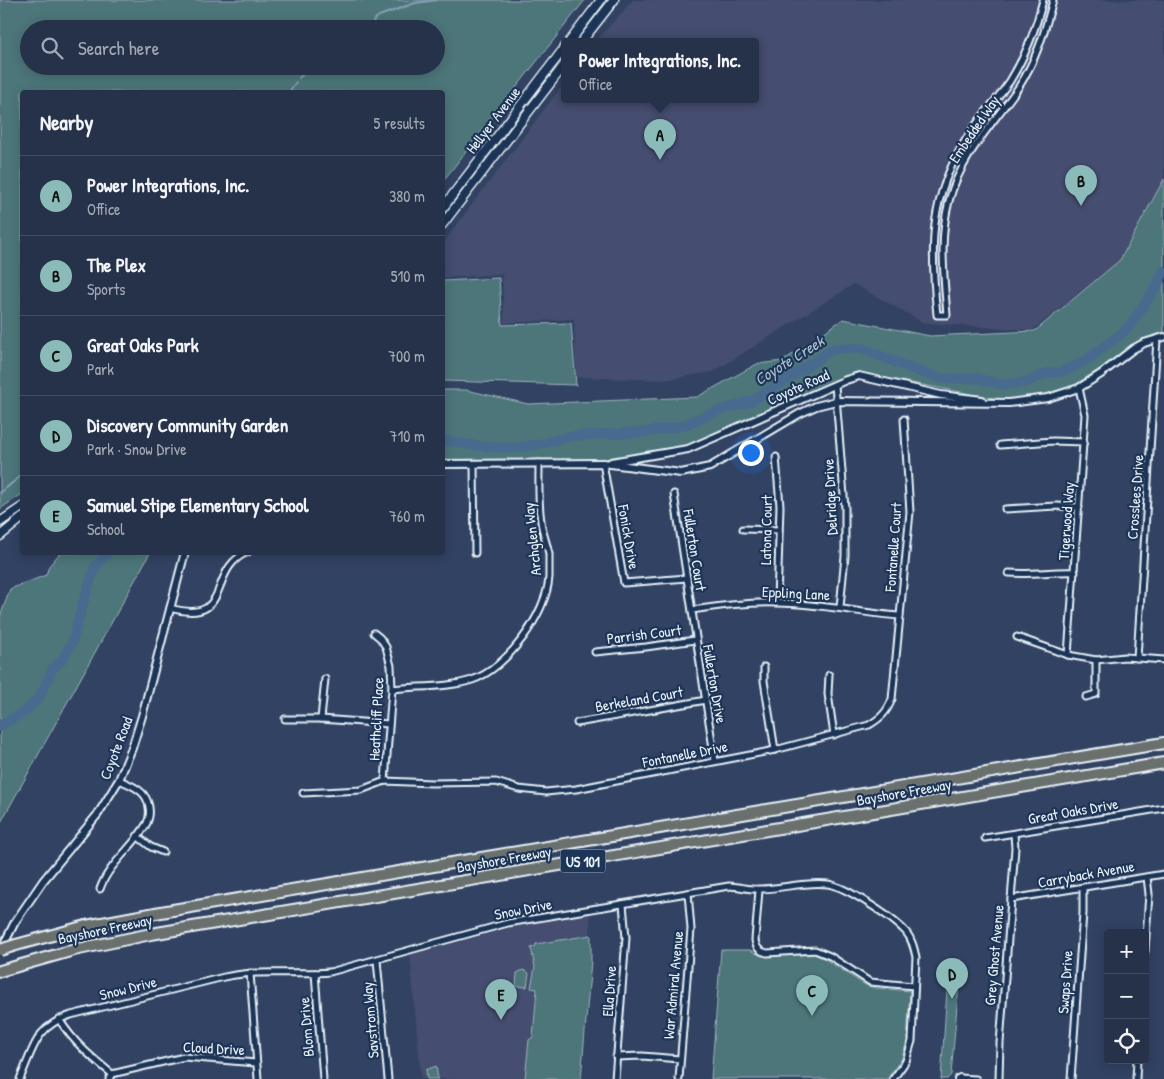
<!DOCTYPE html>
<meta charset="utf-8">
<style>
body{margin:0;font-family:"Patrick Hand",sans-serif;background:#323e54;color:#f1f3f6}
.controls{position:absolute;right:15px;bottom:15px;display:grid;overflow:hidden;border-radius:5px;box-shadow:0 2px 12px #0003}
.controls button{width:45px;height:45px;display:grid;place-items:center;padding:0;border:0;border-bottom:1px solid #424d62;background:#26324a;color:#f1f3f6;font:25px sans-serif}
.you{position:absolute;left:750px;top:452px;width:18px;height:18px;margin:-12px;border:4px solid #fff;border-radius:50%;background:#1a73e8;box-shadow:0 0 0 8px #1a73e833}
.badge{display:grid;place-items:center;width:32px;height:32px;border-radius:50%;background:#8bbbb9;color:#111;font-size:16px;font-weight:700}
.pin{position:absolute;translate:-50% -41px;filter:drop-shadow(0 1px 2px #0008)}
.pin::after{content:'';position:absolute;top:26px;width:18px;height:15px;background:inherit;clip-path:polygon(0 0,100% 0,50% 100%)}
.popup{position:absolute;left:561px;top:38px;width:198px;height:65px;box-sizing:border-box;display:grid;place-content:center;border-radius:5px;background:#26324a;filter:drop-shadow(0 1px 4px #0005);font-size:16px;white-space:nowrap;color:#a4aab5}
.popup b{font-size:19px;color:#f1f3f6}
.popup::after{content:'';position:absolute;left:50%;top:100%;margin-left:-10px;border:10px solid transparent;border-top-color:#26324a}
.list{margin:0;padding:0;list-style:none}
h2{display:flex;justify-content:space-between;align-items:center;height:65px;margin:0;padding:0 20px;font-size:21px}
h2 small{font-size:16px;font-weight:400;color:#a4aab5}
.list li{display:grid;grid-template-columns:32px 1fr auto;gap:15px;align-items:center;box-sizing:border-box;height:80px;padding:0 20px;border-top:1px solid #424d62}
.list b{display:block;font-size:19px;white-space:nowrap}
.list p{margin:0;font-size:16px;white-space:nowrap;color:#a4aab5}
.list em{font-size:16px;font-style:normal;color:#a4aab5}
.icon{flex:none;width:28px;height:28px;fill:none;stroke:currentColor;stroke-width:2;stroke-linecap:round;stroke-linejoin:round}
.map{position:relative;flex:none;width:1164px;height:1079px;overflow:hidden}
.search{position:absolute;background:#26324a;box-shadow:0 2px 12px #0003;left:20px;top:20px;width:425px;height:55px;display:flex;align-items:center;gap:12px;box-sizing:border-box;padding:0 18px;border-radius:28px;color:#a4aab5;font-size:19px}
.panel{position:absolute;background:#26324a;box-shadow:0 2px 12px #0003;left:20px;top:90px;width:425px;height:465px;border-radius:5px}
.map>svg:first-child{display:block}
</style>
<div class="map">
<svg width="1164" height="1079" viewBox="0 0 1164 1079">
<rect width="100%" height="100%" fill="#324263"/>
<filter id="ink" filterUnits="userSpaceOnUse"><feTurbulence type="fractalNoise" baseFrequency=".02" numOctaves="2"/><feDisplacementMap in="SourceGraphic" scale="10" xChannelSelector="R" yChannelSelector="G"/><feConvolveMatrix kernelMatrix="1 2 1 2 8 2 1 2 1" color-interpolation-filters="sRGB"/></filter>
<g filter="url(#ink)">
<g fill="#444e6f">
<polygon points="633,0 1164,0 1164,178 1120,260 1033,330 924,323 854,284 713,372 664,380 576,377 574,319 504,323 502,274 443,278 442,244 565,82 565,99 755,99 755,41 596,41"/>
<polygon points="590,914 591,961 581,1079 421,1079 410,955 513,927"/>
</g>
<g fill="#4e767a" stroke="#9bb4b9" fill-rule="evenodd">
<path d="M0,0h585l-142,181 -1,-89h-420v402l-22,15zM29,29h407v37h-407z"/>
<polygon points="1164,179 1164,333 1153,335 1073,386 1046,395 1005,400 857,373 688,446 601,460 443,460 443,390 466,390 528,404 697,397 757,364 783,361 843,319 930,336 1035,331 1120,260"/>
<polygon points="499,278 502,325 571,323 576,385 443,381 443,281"/>
<polygon points="60,553 150,553 0,824 0,617 10,589 46,575 49,566"/>
<polygon points="591,935 591,961 581,1079 525,1079 529,1040 533,1037 537,989 531,988 535,967 531,948 536,946 536,944"/>
<polygon points="721,950 750,950 761,956 817,954 865,985 876,988 910,991 907,1041 902,1058 887,1079 711,1079"/>
<polygon points="949,960 961,960 951,1075 947,1079 941,1079"/>
<polygon points="523,970 529,973 527,987 516,986 517,973"/>
<polygon points="436,1066 438,1079 427,1079 426,1070"/>
</g>
<g fill="none" stroke-linecap="round" stroke-linejoin="round">
<g stroke="#87a0b8" stroke-width="2">
<polyline points="369,29 375,19 379,16 415,3 437,0"/>
<polyline points="299,78 311,66"/>
<polyline points="289,92 296,82"/>
<polyline points="0,493 22,475"/>
</g>
<g stroke="#466a8e" stroke-width="10">
<polyline points="442,440 485,447 513,448 541,444 572,436 647,432 681,426 720,410 743,404 753,400 789,378 833,349 861,348 915,370 943,379 976,378 1002,385 1027,382 1047,373 1060,372 1072,368 1088,359 1122,333 1129,327 1158,284 1164,271"/>
<polyline points="0,727 4,723 24,712 38,699 49,678 52,669 61,661 72,643 83,603 95,567 108,552"/>
</g>
<g stroke="#e8f1f8" stroke-width="9">
<g id="minor">
<path d="M1043,0c-7,29 -17,55 -33,81 -14,20 -31,37 -44,58 -37,60 -36,108 -29,176h10c-3,-39 -8,-76 2,-114 12,-45 43,-76 69,-113 18,-27 27,-57 35,-88"/>
<polyline points="835,385 845,508 845,556 840,607"/>
<polyline points="1000,445 1053,441 1084,442"/>
<polyline points="776,457 780,506 777,602"/>
<polyline points="603,463 624,583 687,578"/>
<polyline points="474,464 475,553"/>
<polyline points="674,494 715,761"/>
<polyline points="1005,509 1056,506 1079,507"/>
<polyline points="743,529 779,530"/>
<path d="M1009,573c22,2 44,-2 66,-1"/>
<path d="M170,608c64,18 36,-39 78,-56"/>
<path d="M692,610c28,-4 56,-8 85,-7 41,0 82,10 123,13"/>
<polyline points="374,633 380,638 386,647 391,666 392,689 385,781"/>
<polyline points="1017,637 1068,655 1096,660 1125,657 1164,660"/>
<polyline points="595,652 646,647 695,640"/>
<polyline points="1068,655 1085,415 1079,388"/>
<polyline points="1137,658 1157,339"/>
<polyline points="764,667 764,681 775,750"/>
<polyline points="829,675 828,694 834,735"/>
<path d="M392,689c26,-3 55,-1 80,-9 34,-11 75,-66 77,-103 0,-7 0,-15 0,-23 -2,-11 -7,-22 -8,-33 -3,-19 -2,-39 -2,-58"/>
<polyline points="1086,697 1096,694 1096,660"/>
<polyline points="285,719 321,719 389,724"/>
<polyline points="321,719 325,679"/>
<polyline points="577,723 706,700"/>
<path d="M303,793l58,-3 24,-9 47,2 64,-1 23,7 27,3 30,-3 199,-39 94,-25c12,-7 18,-13 23,-26l18,-187 -6,-93"/>
<polyline points="137,836 151,847 163,852"/>
<polyline points="985,838 1164,808"/>
<path d="M100,889c9,-26 34,-42 47,-66 5,-11 2,-25 -7,-32 -6,-5 -14,-8 -21,-11"/>
<path d="M759,890l-4,50c1,8 4,11 12,13l48,-3 15,6 40,26 44,4"/>
<polyline points="1011,899 1164,874"/>
<polyline points="1145,951 1149,894 1147,877"/>
<polyline points="377,960 388,1079"/>
<polyline points="250,973 258,1079"/>
<polyline points="315,973 323,1079"/>
<path d="M59,1019c15,24 31,37 53,55l-3,5"/>
<polyline points="616,1057 642,1056 680,1059"/>
<polyline points="112,1074 184,1057 256,1063"/>
<polyline points="960,1078 976,1079"/>
<path d="M20,1079c14,-32 15,-52 51,-64l153,-38c35,-8 71,-2 106,-5l178,-49 221,-37c10,0 20,4 30,3 23,0 46,-8 69,-5 19,3 65,34 78,48 6,7 8,16 10,25l-4,84 -6,20 -13,18"/>
<polyline points="615,1079 626,938 623,904"/>
<polyline points="679,1079 691,929 688,893"/>
<polyline points="999,1079 1000,1043 1015,848 1014,834"/>
<polyline points="1071,1079 1083,913 1083,887"/>
<polyline points="1136,1079 1137,1060"/>
</g>
</g>
<g stroke="#e8f1f8" stroke-width="10">
<g id="tertiary">
<polyline points="611,462 688,449 846,380 859,376 941,395 982,400"/>
<polyline points="442,464 603,463 681,473 710,467 799,414 816,406 836,401 1009,403 1048,398 1079,388 1101,374 1133,349 1144,343 1164,337"/>
<polyline points="1,950 15,922 43,881 98,814 119,780 132,748 142,716 185,552"/>
<polyline points="958,1079 960,1078"/>
</g>
</g>
<g stroke="#e8f1f8" stroke-width="11">
<g id="secondary">
<polyline points="570,41 601,0"/>
<polyline points="582,41 614,0"/>
<polyline points="442,209 565,47"/>
<polyline points="442,225 565,64"/>
<polyline points="0,522 22,507"/>
<polyline points="0,536 22,518"/>
</g>
</g>
<g stroke="#e8f1f8" stroke-width="14">
<g id="motorway">
<polyline points="16,945 86,926 161,912 1164,743"/>
<polyline points="0,971 74,950 151,934 1164,763"/>
</g>
</g>
<use href="#minor" stroke="#1d3557" stroke-width="5"/>
<use href="#tertiary" stroke="#1d3557" stroke-width="6"/>
<use href="#secondary" stroke="#1d3557" stroke-width="8"/>
<use href="#motorway" stroke="#6b706d" stroke-width="10"/>
<g stroke="#e8f1f8" stroke-width="14" stroke-linecap="butt">
<polyline id="motorway-bridge" points="0,950 16,945"/>
</g>
<use href="#motorway-bridge" stroke="#6b706d" stroke-width="10"/>
</g>
</g>
<g text-anchor="middle" dominant-baseline="central" stroke-width="4.5" stroke-linejoin="round" paint-order="stroke">
<rect fill="#1d3557" stroke="#abb9c8" stroke-width="1" x="560.5" y="849.5" width="45" height="23" rx="4"/>
<g font-size="14" font-weight="bold" fill="#e8f1f8">
<text x="583" y="861">US 101</text>
</g>
<g font-size="15" fill="#e8f1f8" stroke="#1d3557">
<text transform="translate(493 120) rotate(-53)">Hellyer Avenue</text>
<text transform="translate(974 129) rotate(-56)">Embedded Way</text>
<text transform="translate(798 387) rotate(-24)">Coyote Road</text>
<text transform="translate(830 497) rotate(-93)">Delridge Drive</text>
<text transform="translate(1135 497) rotate(-86)">Crosslees Drive</text>
<text transform="translate(1066 521) rotate(-86)">Tigerwood Way</text>
<text transform="translate(766 530) rotate(-89)">Latona Court</text>
<text transform="translate(629 537) rotate(80)">Fonick Drive</text>
<text transform="translate(532 539) rotate(-96)">Archglen Way</text>
<text transform="translate(893 547) rotate(-86)">Fontanelle Court</text>
<text transform="translate(695 550) rotate(81)">Fullerton Court</text>
<text transform="translate(796 593) rotate(3)">Eppling Lane</text>
<text transform="translate(644 634) rotate(-7)">Parrish Court</text>
<text transform="translate(715 684) rotate(80)">Fullerton Drive</text>
<text transform="translate(639 699) rotate(-10)">Berkeland Court</text>
<text transform="translate(376 719) rotate(-87)">Heathcliff Place</text>
<text transform="translate(116 748) rotate(-69)">Coyote Road</text>
<text transform="translate(685 754) rotate(-11)">Fontanelle Drive</text>
<text transform="translate(904 792) rotate(-10)">Bayshore Freeway</text>
<text transform="translate(1073 811) rotate(-10)">Great Oaks Drive</text>
<text transform="translate(504 859) rotate(-10)">Bayshore Freeway</text>
<text transform="translate(1086 874) rotate(-10)">Carryback Avenue</text>
<text transform="translate(523 909) rotate(-11)">Snow Drive</text>
<text transform="translate(105 929) rotate(-12)">Bayshore Freeway</text>
<text transform="translate(994 955) rotate(-85)">Grey Ghost Avenue</text>
<text transform="translate(1065 982) rotate(-86)">Swaps Drive</text>
<text transform="translate(673 985) rotate(-85)">War Admiral Avenue</text>
<text transform="translate(128 988) rotate(-14)">Snow Drive</text>
<text transform="translate(609 991) rotate(-86)">Ella Drive</text>
<text transform="translate(370 1020) rotate(-95)">Savstrom Way</text>
<text transform="translate(306 1027) rotate(-95)">Blom Drive</text>
<text transform="translate(214 1048) rotate(3)">Cloud Drive</text>
</g>
<g font-size="16" font-style="italic" fill="#afc2d3" stroke="#1d3557">
<text transform="translate(789 360) rotate(-32)">Coyote Creek</text>
</g>
</g>
</svg>
<div class="controls">
<button>+</button>
<button>−</button>
<button><svg class="icon" aria-label="locate" viewBox="0 0 24 24"><circle cx="12" cy="12" r="6"/><path d="M12 2v4M12 18v4M2 12h4M18 12h4"/></svg></button>
</div>
<div class="you"></div>
<div class="pin badge" style="left:660px;top:160px">A</div>
<div class="popup"><b>Power Integrations, Inc.</b>Office</div>
<div class="pin badge" style="left:1081px;top:206px">B</div>
<div class="pin badge" style="left:812px;top:1016px">C</div>
<div class="pin badge" style="left:952px;top:999px">D</div>
<div class="pin badge" style="left:501px;top:1020px">E</div>
<div class="search"><svg class="icon" aria-label="search" viewBox="0 0 24 24"><circle cx="10" cy="10" r="6"/><path d="M15 15l6 6"/></svg>Search here</div>
<section class="panel">
<h2>Nearby<small>5 results</small></h2>
<ul class="list">
<li><span class="badge">A</span><div><b>Power Integrations, Inc.</b><p>Office</p></div><em>380 m</em></li>
<li><span class="badge">B</span><div><b>The Plex</b><p>Sports</p></div><em>510 m</em></li>
<li><span class="badge">C</span><div><b>Great Oaks Park</b><p>Park</p></div><em>700 m</em></li>
<li><span class="badge">D</span><div><b>Discovery Community Garden</b><p>Park · Snow Drive</p></div><em>710 m</em></li>
<li><span class="badge">E</span><div><b>Samuel Stipe Elementary School</b><p>School</p></div><em>760 m</em></li>
</ul>
</section>
</div>
